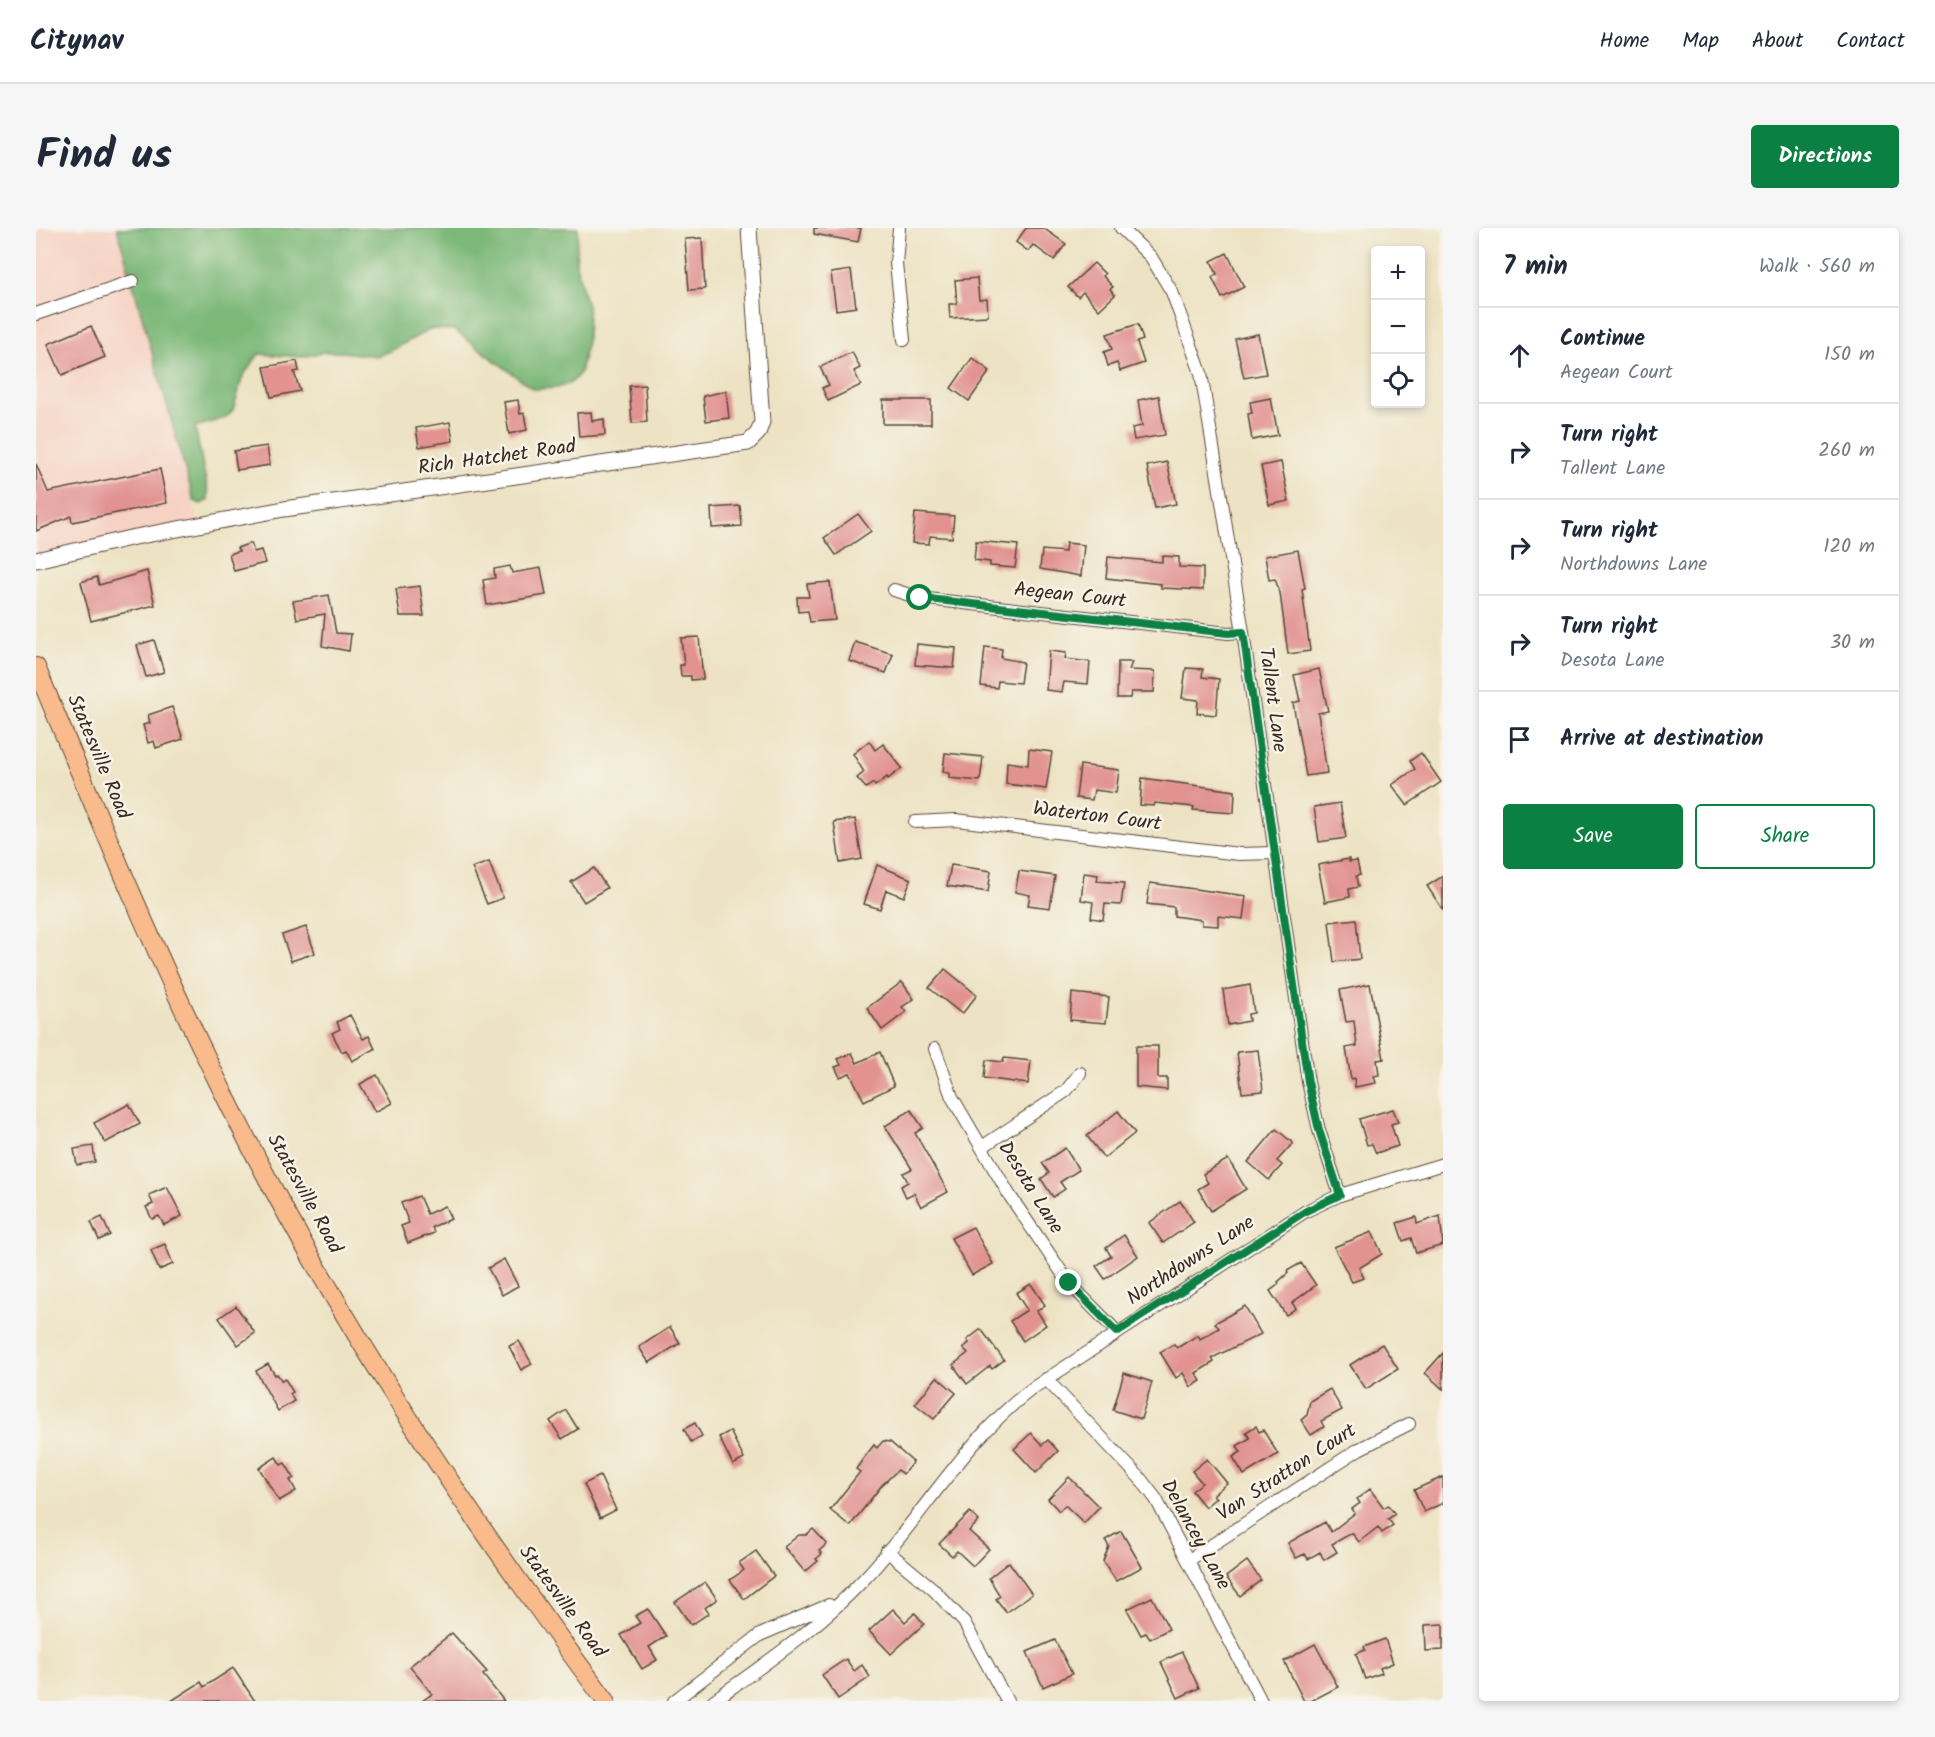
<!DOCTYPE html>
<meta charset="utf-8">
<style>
body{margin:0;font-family:Kalam,sans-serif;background:#f6f6f7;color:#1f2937}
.controls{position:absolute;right:18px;top:18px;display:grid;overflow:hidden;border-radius:6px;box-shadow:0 3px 9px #0003}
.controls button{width:54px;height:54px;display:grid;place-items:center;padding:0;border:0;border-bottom:2px solid #e0e1e3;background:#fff;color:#1f2937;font:30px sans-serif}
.stop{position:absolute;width:18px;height:18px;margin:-14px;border:4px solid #0b8043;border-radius:50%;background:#fff}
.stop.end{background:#0b8043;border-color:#fff;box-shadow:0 2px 6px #0008}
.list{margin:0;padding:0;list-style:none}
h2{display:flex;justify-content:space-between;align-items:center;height:78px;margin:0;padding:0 24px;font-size:26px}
h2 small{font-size:20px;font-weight:400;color:#747a83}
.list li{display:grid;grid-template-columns:39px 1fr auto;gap:18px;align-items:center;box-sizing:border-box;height:96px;padding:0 24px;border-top:2px solid #e0e1e3}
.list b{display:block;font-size:22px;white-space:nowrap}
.list p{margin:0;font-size:20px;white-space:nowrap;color:#747a83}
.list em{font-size:20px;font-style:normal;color:#747a83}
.actions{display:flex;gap:12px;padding:18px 24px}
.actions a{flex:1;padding:14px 0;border:2px solid #0b8043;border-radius:6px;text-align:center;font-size:21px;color:#0b8043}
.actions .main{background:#0b8043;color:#fff}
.icon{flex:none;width:33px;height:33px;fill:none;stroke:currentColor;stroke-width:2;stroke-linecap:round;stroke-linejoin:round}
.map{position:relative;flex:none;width:1407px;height:1473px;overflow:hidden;border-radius:6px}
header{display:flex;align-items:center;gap:36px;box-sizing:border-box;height:84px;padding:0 30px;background:#fff;border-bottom:2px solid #e0e1e3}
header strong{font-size:28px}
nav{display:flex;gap:33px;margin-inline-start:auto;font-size:21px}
.intro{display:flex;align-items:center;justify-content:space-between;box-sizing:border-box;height:144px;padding:0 36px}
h1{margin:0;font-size:42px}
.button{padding:15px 27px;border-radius:6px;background:#0b8043;color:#fff;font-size:21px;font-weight:700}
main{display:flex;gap:36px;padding:0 36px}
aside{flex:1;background:#fff;border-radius:6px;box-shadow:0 3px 9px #0003}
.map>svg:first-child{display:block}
</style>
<header>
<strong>Citynav</strong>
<nav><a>Home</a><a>Map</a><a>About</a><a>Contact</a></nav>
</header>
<div class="intro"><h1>Find us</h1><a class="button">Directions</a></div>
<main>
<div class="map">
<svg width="1407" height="1473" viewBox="0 0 1407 1473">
<rect width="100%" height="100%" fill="#f7f3e8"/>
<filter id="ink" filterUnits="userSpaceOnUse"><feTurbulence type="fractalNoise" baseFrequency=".0167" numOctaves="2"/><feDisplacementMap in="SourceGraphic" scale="12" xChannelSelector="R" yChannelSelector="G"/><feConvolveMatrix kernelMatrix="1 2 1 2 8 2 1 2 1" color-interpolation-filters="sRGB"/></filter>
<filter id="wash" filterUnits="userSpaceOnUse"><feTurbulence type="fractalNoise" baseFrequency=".008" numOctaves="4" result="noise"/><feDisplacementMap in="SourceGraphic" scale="24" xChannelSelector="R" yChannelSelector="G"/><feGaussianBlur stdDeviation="1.35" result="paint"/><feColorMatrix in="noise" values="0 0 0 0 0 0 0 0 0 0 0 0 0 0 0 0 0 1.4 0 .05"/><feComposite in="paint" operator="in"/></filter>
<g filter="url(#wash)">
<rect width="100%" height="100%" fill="#ede3c4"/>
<polygon fill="#f6d2c4" points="0,0 81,0 163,297 0,333"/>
<polygon fill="#7bb878" stroke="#5b714b" stroke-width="1.5" points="81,0 542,0 540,36 552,82 551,113 544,145 536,154 521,160 497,161 418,102 394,101 355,123 341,128 306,124 288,124 265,129 223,126 207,148 197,182 189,190 159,199 172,263 172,272 165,276 158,273"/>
<g id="blocks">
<g fill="#e19291">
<polygon points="778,0 825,0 822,14 778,6"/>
<polygon points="990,0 1007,0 1030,16 1018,32 997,17 992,23 980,14"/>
<polygon points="666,10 669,61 653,62 649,11"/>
<polygon points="1191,25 1208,59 1186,70 1176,49 1181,46 1175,33"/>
<polygon points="1058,35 1069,46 1067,48 1077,59 1074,61 1079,67 1063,82 1047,64 1042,69 1032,59"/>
<polygon points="815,42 820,79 800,82 795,45"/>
<polygon points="941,50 943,72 951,71 952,88 914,90 913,76 921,76 919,52"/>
<polygon points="1102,96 1107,112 1101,114 1108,135 1084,143 1081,135 1072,138 1068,124 1076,121 1071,106"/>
<polygon points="55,98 69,129 26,147 12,116"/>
<polygon points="1222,106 1230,146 1208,150 1199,111"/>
<polygon points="816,124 824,140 818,143 825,157 792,173 786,160 793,157 784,139"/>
<polygon points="936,130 954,143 933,173 915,160"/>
<polygon points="261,133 263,143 258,144 264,163 235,169 228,139"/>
<polygon points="609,157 611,194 596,195 593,158"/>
<polygon points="690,163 693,190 670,193 667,168"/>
<polygon points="1123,168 1129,207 1098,212 1096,200 1106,198 1102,172"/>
<polygon points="1235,170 1242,207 1216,212 1212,186 1216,185 1214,174"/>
<polygon points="482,172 484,186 488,185 491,202 473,206 468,174"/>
<rect x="847" y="172" width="48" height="24"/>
<polygon points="555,184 556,193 568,191 569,207 543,209 541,185"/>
<polygon points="414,194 417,213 383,219 380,200"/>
<polygon points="231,218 234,237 201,242 198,223"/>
<polygon points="1131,234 1140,276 1119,280 1111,238"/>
<polygon points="1245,234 1253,273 1233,277 1225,238"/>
<polygon points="0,236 12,264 124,241 131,275 36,294 35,288 0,303"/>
<polygon points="704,278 706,298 676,300 675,280"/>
<polygon points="879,285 918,288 916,310 894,308 893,316 876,315"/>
<polygon points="822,286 835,303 800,327 788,310"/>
<polygon points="940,313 982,317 979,340 954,338 954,334 938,332"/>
<polygon points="215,315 218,324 225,322 229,335 198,343 193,326 203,323 201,320"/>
<polygon points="1030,315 1048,317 1045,348 1004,341 1006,322 1029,324"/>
<polygon points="1262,322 1269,360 1266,361 1274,423 1252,426 1244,365 1239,351 1233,352 1229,328"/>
<polygon points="1126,328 1143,329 1143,339 1167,340 1167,362 1125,360 1125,356 1070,350 1072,329 1126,334"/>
<polygon points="474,338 476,345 505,340 510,367 451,377 447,352 459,350 458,341"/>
<polygon points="111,343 119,377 55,393 45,354 61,349 63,357"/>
<polygon points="794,354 799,392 774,394 772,383 762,384 761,369 773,369 771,356"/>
<polygon points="384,358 388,388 364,388 360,361"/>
<polygon points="293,367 300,405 315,406 313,423 286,418 289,386 261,391 257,373"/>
<polygon points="663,409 667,451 655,452 655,448 645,448 644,437 648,437 645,410"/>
<polygon points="118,412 128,444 110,449 101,417"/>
<polygon points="819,414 857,426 850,445 813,433"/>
<polygon points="881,416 920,420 918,440 879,437"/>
<polygon points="949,419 966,421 965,430 987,434 984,455 962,453 961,460 945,458"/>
<polygon points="1013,423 1030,425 1029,431 1054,434 1052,456 1028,454 1026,464 1010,462"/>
<polygon points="1082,434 1096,434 1093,442 1119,443 1118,464 1095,464 1094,470 1081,470"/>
<polygon points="1150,440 1167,441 1166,449 1183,451 1180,487 1161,485 1162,472 1146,470"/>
<polygon points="1283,441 1292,483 1282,485 1291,545 1270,548 1257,475 1264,473 1258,447"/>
<polygon points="136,479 147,511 120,520 118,513 112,515 107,497 114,495 112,487"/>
<polygon points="833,513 839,522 847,516 866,540 852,551 851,549 839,558 837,555 830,560 821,550 828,544 817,526"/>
<polygon points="993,521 1016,524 1010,561 970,556 971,534 992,537"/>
<polygon points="909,525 947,529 944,553 913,550 913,545 907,544"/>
<polygon points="1385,525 1405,554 1371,577 1356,557 1379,541 1374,533"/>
<polygon points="1044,537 1083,542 1080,565 1058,562 1056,572 1040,570"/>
<polygon points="1106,550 1199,563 1198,585 1157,582 1158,579 1119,575 1118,578 1104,577"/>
<polygon points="1304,575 1310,610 1283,614 1278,579"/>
<polygon points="819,591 826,631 804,635 798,594"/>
<polygon points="1313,631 1313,634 1321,633 1324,647 1320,648 1322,659 1313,661 1314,669 1289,674 1282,637"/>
<polygon points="453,634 467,670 451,676 436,640"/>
<polygon points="841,637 875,651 868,669 850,662 844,681 828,676"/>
<polygon points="915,637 955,643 952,664 911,658"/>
<polygon points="558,640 571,660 548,674 535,654"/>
<polygon points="983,643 1019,648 1014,680 992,677 994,667 979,664"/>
<polygon points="1048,645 1062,647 1061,653 1088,655 1085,677 1069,676 1067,692 1055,690 1057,674 1045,672"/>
<polygon points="1407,648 1407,682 1391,658"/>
<polygon points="1114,655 1210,668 1207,691 1182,688 1182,698 1166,697 1166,692 1138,688 1138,679 1111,676"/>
<polygon points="1320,691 1324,731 1298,734 1293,694"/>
<polygon points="270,699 279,725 255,733 246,707"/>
<polygon points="909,741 941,767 926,786 893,760"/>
<polygon points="866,754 878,771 866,779 870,784 846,802 831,780"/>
<polygon points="1334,756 1348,831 1341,832 1343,847 1338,848 1340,855 1319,859 1318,850 1315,851 1310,820 1321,818 1318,793 1310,794 1304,762"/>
<polygon points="1214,757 1218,785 1212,786 1213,793 1192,797 1187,762"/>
<polygon points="1036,765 1073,769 1070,795 1034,792"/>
<polygon points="314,787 327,811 333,808 339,821 316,833 310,822 306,824 296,805 304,801 301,794"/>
<polygon points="1100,818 1122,818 1122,850 1131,850 1131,862 1100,859"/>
<polygon points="1222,822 1227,863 1206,865 1201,824"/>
<polygon points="844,824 858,858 828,873 814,845 804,849 799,839 805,837 802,831 816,825 821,835"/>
<polygon points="968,830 995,833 992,856 948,850 950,832 967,834"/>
<polygon points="341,847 356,875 339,884 324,856"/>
<polygon points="93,876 104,896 69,915 58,895"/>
<polygon points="1357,881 1362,894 1355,896 1362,918 1340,925 1336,916 1331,917 1323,891"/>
<polygon points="875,882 887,900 879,905 912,964 885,979 878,965 870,969 865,958 872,954 867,945 876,941 849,898"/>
<polygon points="1082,883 1099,905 1068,930 1051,908"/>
<polygon points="1240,901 1257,915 1241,933 1246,937 1233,952 1212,934"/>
<polygon points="57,918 59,934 41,937 38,921"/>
<polygon points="1029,920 1043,942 1024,954 1029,961 1017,969 1005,951 1013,945 1006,935"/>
<polygon points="1192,931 1210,961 1175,983 1162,961 1172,955 1167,946"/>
<polygon points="131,959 146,988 128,997 123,988 116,991 110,979 117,976 113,967"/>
<polygon points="383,968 391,986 409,978 415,991 396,999 398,1005 372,1015 365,998 373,995 365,975"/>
<polygon points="1144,973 1158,994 1127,1015 1113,995"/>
<polygon points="1404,988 1407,1017 1380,1025 1375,1010 1367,1013 1361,995 1380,989 1381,996"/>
<polygon points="66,989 74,1007 63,1012 55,994"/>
<polygon points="937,999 957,1036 936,1047 915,1010"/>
<polygon points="1336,1004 1346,1026 1323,1040 1328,1050 1316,1054 1298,1019"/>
<polygon points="1088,1007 1102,1028 1069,1051 1060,1038 1075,1028 1070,1020"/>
<polygon points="129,1016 137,1036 123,1042 115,1022"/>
<polygon points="468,1031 482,1058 466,1067 452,1040"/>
<polygon points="1265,1035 1280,1057 1256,1075 1260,1080 1250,1087 1234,1063 1243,1056 1242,1054 1252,1045 1251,1043"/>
<polygon points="995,1056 1009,1077 1001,1083 1010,1097 987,1113 974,1093 991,1082 980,1065"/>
<polygon points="200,1078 219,1105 202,1117 183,1090"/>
<polygon points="1209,1078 1225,1106 1176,1130 1178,1134 1160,1145 1165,1153 1155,1159 1147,1145 1140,1150 1124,1124 1138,1116 1141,1120 1162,1107 1164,1111 1183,1100 1179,1095"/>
<polygon points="634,1099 644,1115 613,1135 603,1119"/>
<polygon points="945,1101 968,1132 956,1141 954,1138 931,1156 917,1137 932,1125 927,1120 933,1115 931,1112"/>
<polygon points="483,1113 496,1136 485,1142 473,1118"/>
<polygon points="1346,1116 1362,1141 1330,1161 1314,1137"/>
<polygon points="1407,1125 1407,1161 1389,1145"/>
<polygon points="232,1136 239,1147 241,1146 246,1153 249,1151 257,1164 254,1166 258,1173 242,1183 220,1143"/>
<polygon points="1088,1145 1116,1154 1105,1191 1077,1182"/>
<polygon points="901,1149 920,1165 898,1191 879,1176"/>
<polygon points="1294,1161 1306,1182 1285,1193 1288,1199 1275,1207 1265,1192 1271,1187 1274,1173"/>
<polygon points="530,1182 542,1201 526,1211 514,1193"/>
<polygon points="659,1195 666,1208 655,1214 648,1201"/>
<polygon points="1220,1198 1223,1204 1227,1202 1242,1226 1208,1247 1197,1229 1205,1224 1201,1218 1214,1210 1210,1204"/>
<polygon points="694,1203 708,1231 697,1237 683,1209"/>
<polygon points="995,1205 1006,1217 1012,1212 1022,1223 1000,1245 978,1221"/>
<polygon points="847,1213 854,1214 877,1234 867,1246 862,1242 846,1257 814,1298 794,1282 824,1244 820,1241 827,1231 838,1217 841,1220"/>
<polygon points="240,1229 245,1237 249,1235 258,1250 254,1252 260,1263 243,1273 223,1240"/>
<polygon points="1171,1231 1191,1255 1177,1267 1180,1270 1169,1279 1156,1263 1166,1255 1156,1243"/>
<polygon points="564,1248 580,1282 564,1290 548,1256"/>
<polygon points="1033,1249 1063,1279 1048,1295 1029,1277 1023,1283 1012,1271"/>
<polygon points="1407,1249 1407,1275 1388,1284 1378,1262"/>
<polygon points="1334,1261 1348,1280 1352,1277 1359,1286 1352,1291 1357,1297 1346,1305 1342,1299 1323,1314 1316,1305 1296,1316 1301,1324 1288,1332 1284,1324 1272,1331 1269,1326 1260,1330 1252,1315 1289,1294 1295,1304 1319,1285 1316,1281 1324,1275 1321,1271"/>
<polygon points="934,1284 943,1293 933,1303 953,1321 937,1338 921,1323 916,1328 903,1316"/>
<polygon points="777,1301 791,1316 783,1323 786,1326 780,1331 782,1333 769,1344 748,1319 763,1307 770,1307"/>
<polygon points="1085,1303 1106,1339 1080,1353 1067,1333 1073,1318 1069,1312"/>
<polygon points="720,1323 738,1348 708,1371 694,1352 708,1342 703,1335"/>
<polygon points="1211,1333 1225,1352 1204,1368 1190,1349"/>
<polygon points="973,1334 996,1366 970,1384 960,1371 964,1368 953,1350"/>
<polygon points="669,1354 681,1371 669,1380 673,1385 655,1397 639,1374"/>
<polygon points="1116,1369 1133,1401 1114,1411 1110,1405 1105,1407 1091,1381"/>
<polygon points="612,1381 630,1408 613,1419 621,1432 606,1441 585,1407 604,1395 599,1388"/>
<polygon points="857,1381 869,1394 879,1385 888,1396 855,1426 833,1403"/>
<polygon points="1407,1396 1407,1422 1390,1423 1389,1397"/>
<polygon points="416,1405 451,1444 447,1447 468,1473 386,1473 396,1466 374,1438"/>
<polygon points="1349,1411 1357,1435 1344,1440 1346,1445 1329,1451 1320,1426 1329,1422 1328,1419"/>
<polygon points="1019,1412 1036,1446 1007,1459 991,1424"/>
<polygon points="1279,1416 1302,1459 1275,1473 1268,1473 1248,1433"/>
<polygon points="1146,1424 1163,1460 1142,1470 1125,1434"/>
<polygon points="810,1431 818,1443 826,1437 834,1449 802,1471 786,1447"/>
<polygon points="197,1440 219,1473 135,1473 165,1454 168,1459"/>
</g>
</g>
</g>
<g filter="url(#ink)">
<use href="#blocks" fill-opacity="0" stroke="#564637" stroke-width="1.5"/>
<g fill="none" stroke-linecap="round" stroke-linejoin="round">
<g stroke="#564637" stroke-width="14">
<g id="minor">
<polyline points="863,0 860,35 868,112"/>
<polyline points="1085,0 1115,29 1136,64 1165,145 1207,404 1272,854 1283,902 1304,967"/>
<polyline points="0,86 97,53"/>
<polyline points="858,362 883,370 1192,405 1207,404"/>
<polyline points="879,594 920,592 1203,626 1239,625"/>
<polyline points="899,821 916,869 974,968 1033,1055 1081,1104"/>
<polyline points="946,919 1030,863 1044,845"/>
<polyline points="1010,1151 1103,1249 1120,1271 1225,1473"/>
<polyline points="851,1323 897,1361 928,1394 971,1473"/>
<polyline points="1153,1332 1323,1221 1373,1196"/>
<polyline points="638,1473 724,1407 793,1377"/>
<path d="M677,1473c53,-38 109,-76 153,-124 57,-61 99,-138 167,-189l273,-177 34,-16 103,-31"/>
</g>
</g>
<g stroke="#564637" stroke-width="17">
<polyline id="tertiary" points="0,332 94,310 248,281 712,215 722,205 726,194 713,0"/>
</g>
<g stroke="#564637" stroke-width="20">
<path id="primary" d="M0,439c62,149 123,297 195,441 105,210 235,406 375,593"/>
</g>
<use href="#minor" stroke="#fff" stroke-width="12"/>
<use href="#tertiary" stroke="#fff" stroke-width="15"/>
<use href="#primary" stroke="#fabb8c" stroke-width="18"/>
</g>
</g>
<g fill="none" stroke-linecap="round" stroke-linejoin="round" filter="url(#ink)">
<polyline stroke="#0b8043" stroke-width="8" points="884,370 1192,405 1207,404 1272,854 1283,902 1304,967 1270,983 1081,1104 1033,1055"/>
</g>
<g text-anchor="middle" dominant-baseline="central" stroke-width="5" stroke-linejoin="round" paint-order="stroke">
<g font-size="20" fill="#3b2a1e" stroke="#f7f3e8">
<text transform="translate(461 230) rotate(-8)">Rich Hatchet Road</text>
<text transform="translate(1034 368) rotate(6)">Aegean Court</text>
<text transform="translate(1236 472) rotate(82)">Tallent Lane</text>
<text transform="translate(62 529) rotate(67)">Statesville Road</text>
<text transform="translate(1061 589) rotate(7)">Waterton Court</text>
<text transform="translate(994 960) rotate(58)">Desota Lane</text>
<text transform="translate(268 966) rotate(61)">Statesville Road</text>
<text transform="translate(1155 1033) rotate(-33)">Northdowns Lane</text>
<text transform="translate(1251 1245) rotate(-33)">Van Stratton Court</text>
<text transform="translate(1159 1307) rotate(61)">Delancey Lane</text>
<text transform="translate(526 1374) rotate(54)">Statesville Road</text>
</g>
</g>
</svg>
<div class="controls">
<button>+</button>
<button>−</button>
<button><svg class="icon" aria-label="locate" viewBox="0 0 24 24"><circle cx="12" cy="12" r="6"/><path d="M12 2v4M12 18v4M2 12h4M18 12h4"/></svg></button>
</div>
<div class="stop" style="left:884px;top:370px"></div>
<div class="stop end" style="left:1033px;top:1055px"></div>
</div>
<aside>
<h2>7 min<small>Walk · 560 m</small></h2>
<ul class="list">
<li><svg class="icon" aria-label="ahead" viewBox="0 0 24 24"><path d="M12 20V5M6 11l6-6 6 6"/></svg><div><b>Continue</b><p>Aegean Court</p></div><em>150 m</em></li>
<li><svg class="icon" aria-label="right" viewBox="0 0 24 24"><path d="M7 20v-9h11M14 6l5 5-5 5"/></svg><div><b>Turn right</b><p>Tallent Lane</p></div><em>260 m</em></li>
<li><svg class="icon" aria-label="right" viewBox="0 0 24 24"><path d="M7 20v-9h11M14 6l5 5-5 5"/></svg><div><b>Turn right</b><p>Northdowns Lane</p></div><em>120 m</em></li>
<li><svg class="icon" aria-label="right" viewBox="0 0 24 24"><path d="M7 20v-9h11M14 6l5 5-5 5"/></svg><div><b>Turn right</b><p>Desota Lane</p></div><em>30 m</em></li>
<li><svg class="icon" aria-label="arrive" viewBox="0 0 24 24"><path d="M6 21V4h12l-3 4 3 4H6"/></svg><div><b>Arrive at destination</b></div></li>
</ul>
<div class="actions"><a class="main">Save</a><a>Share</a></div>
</aside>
</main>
